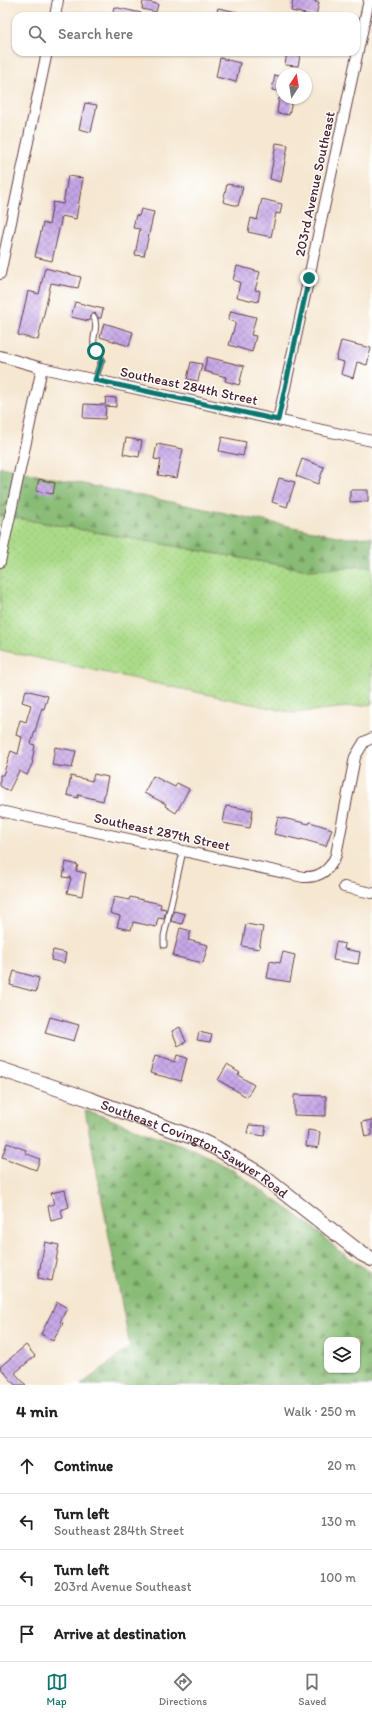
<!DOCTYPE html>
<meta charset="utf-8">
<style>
body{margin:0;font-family:Itim,sans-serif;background:#f6f6f6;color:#202124}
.controls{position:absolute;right:12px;bottom:12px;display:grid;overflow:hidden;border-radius:8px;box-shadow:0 1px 3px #0004}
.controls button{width:36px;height:36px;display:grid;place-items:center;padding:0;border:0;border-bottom:1px solid #e0e0e0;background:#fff;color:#202124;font:20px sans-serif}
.compass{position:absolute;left:276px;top:68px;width:36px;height:36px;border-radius:50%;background:#fff;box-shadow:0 1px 3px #0004;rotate:12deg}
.stop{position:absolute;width:12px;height:12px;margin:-9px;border:3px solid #0f766e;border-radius:50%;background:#fff}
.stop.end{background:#0f766e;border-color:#fff;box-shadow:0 1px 4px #0008}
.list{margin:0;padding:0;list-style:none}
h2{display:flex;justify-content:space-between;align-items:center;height:52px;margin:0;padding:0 16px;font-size:17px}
h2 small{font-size:13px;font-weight:400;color:#757577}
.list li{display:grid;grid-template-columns:26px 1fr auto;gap:12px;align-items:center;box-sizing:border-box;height:56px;padding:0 16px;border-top:1px solid #e0e0e0}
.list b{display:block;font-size:15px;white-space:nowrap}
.list p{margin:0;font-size:13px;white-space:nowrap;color:#757577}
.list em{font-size:13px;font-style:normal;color:#757577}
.icon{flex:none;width:22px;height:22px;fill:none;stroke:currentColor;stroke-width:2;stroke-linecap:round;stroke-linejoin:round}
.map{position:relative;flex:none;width:372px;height:1385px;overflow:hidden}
.search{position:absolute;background:#fff;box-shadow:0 1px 3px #0004;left:12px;right:12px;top:12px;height:44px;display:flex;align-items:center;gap:10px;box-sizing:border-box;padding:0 14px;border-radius:12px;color:#757577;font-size:15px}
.sheet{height:276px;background:#fff}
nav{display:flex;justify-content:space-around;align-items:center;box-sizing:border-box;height:56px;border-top:1px solid #e0e0e0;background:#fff;font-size:11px;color:#757577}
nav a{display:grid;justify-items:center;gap:2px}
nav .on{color:#0f766e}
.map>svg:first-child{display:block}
</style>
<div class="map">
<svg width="372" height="1385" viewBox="0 0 372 1385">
<defs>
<pattern id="grass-dots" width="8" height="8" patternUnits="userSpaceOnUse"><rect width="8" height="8" fill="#abdb88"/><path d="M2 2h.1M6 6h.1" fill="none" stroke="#95bc76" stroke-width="1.8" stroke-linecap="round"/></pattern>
<pattern id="forest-firs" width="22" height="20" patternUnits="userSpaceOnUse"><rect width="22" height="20" fill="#88bb74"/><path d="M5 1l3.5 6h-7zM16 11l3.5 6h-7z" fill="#71975f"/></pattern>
<pattern id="building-cross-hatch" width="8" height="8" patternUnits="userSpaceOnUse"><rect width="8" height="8" fill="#c5a6e7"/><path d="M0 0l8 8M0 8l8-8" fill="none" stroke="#a287bb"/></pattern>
</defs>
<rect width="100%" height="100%" fill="#fff"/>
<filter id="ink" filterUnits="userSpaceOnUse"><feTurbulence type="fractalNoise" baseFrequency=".025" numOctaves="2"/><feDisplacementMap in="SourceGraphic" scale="8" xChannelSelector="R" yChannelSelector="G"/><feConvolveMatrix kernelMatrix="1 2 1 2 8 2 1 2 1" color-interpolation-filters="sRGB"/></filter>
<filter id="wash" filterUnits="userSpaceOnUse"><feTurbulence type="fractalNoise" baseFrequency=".012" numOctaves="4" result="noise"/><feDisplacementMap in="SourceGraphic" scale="16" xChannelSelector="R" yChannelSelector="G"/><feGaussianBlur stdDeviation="0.9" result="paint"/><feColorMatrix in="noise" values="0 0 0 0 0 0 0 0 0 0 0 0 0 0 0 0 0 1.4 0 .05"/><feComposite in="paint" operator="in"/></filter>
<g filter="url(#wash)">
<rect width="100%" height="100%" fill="#f5e7d0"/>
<polygon fill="url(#grass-dots)" stroke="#7a7d5a" points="0,515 308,570 372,566 372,704 294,713 0,650"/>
<g fill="url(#forest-firs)" stroke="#696d50" fill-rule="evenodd">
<polygon points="0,467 347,538 372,537 372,566 308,570 0,515"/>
<path d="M85,1110l102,37 41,20 81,57 30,27 33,22v112h-291l49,-38zM327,1340h30v30h-30z"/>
</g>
<g id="blocks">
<g fill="url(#building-cross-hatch)">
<polygon points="293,0 316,0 315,2 319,2 316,16 291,11"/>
<polygon points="143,1 158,4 156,12 142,9"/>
<polygon points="114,7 141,13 140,16 112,16"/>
<polygon points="218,8 242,13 241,16 216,16"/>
<polygon points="287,52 301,52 298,66 285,65"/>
<polygon points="220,58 240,63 236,82 216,77"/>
<polygon points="275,75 282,77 282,92 272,90"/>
<polygon points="279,98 293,98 289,115 277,113"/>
<polygon points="85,103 97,105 91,132 79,129"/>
<polygon points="276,143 288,145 281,182 270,179"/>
<polygon points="68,176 83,178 76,219 62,216 52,261 35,257 43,223 49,225 53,202 63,204"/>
<polygon points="227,184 243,187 238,206 223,202"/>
<polygon points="262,199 282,204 280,214 276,213 271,237 248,232 251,218 257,220"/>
<polygon points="141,209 154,212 144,256 135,255 140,229 133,228 136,215 139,216"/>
<polygon points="237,266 260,272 255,290 260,291 258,302 237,297 240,282 233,280"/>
<polygon points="45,268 81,277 78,288 51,283 38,340 18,335 28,291 39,294"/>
<polygon points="75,302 103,309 101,318 98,318 95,313 90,316 89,321 71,317"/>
<polygon points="231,311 256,317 251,335 256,336 252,352 229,345 236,322 228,320"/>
<polygon points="104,323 133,332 129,346 100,337"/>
<polygon points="341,341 371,348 367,365 357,362 353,378 341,374 344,362 336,360"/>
<polygon points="207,357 244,366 239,385 225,381 226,377 204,371"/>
<polygon points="191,362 202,364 198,381 187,379"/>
<polygon points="106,397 116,398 116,407 106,406 105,419 83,418 84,404 105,405"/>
<polygon points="222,437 246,442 243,456 219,451"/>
<polygon points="126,438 142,441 139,457 123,454"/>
<polygon points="157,444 183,449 177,478 158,475 161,460 154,459"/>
<polygon points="302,459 324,467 318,484 296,476"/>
<polygon points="279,478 295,482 287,507 272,502"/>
<polygon points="39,479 55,483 53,494 36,491"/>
<polygon points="350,490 368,490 368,501 350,502"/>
<polygon points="26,690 48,696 44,709 42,708 31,744 35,745 32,761 33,762 27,775 19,771 9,791 0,786 0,775 3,775 11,751 18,754 22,737 16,735 20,720 26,722 31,705 22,702"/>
<polygon points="55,747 76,751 72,768 52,765"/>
<polygon points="94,774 108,777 103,801 78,795 78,798 67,795 71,776 92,781"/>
<polygon points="153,776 175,787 177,783 189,789 176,813 165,806 166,804 144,793"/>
<polygon points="226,806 253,810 250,828 223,823"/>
<polygon points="278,817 309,824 310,822 332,829 326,846 301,839 301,840 274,834"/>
<polygon points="66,862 78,865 76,871 86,873 82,896 67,893 71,878 63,877"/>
<polygon points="114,897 129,900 130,897 161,904 160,908 166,909 164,919 158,918 156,927 133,922 131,930 117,927 120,916 110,913"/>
<polygon points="174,911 185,914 182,924 171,921"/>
<polygon points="246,924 263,927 259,949 242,946"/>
<polygon points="180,928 191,931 188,940 208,945 203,963 173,956"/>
<polygon points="336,942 345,944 344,949 360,952 358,964 333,960"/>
<polygon points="53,950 66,953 64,963 51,960"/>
<polygon points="283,952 295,955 290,982 267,978 270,961 280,963"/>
<polygon points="14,971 39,978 36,992 10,985"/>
<polygon points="50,1017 79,1025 74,1041 45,1033"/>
<polygon points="180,1027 186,1042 178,1046 172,1031"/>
<polygon points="199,1032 212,1035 210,1042 197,1040"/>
<polygon points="177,1055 187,1058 181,1081 150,1073 155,1056 175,1062"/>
<polygon points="227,1065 240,1073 238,1075 254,1085 247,1097 218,1080"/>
<polygon points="294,1095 326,1096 326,1116 294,1115"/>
<polygon points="372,1120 372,1135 365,1137 362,1122"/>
<polygon points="249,1125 266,1126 264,1136 247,1133"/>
<polygon points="308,1130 320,1132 318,1148 306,1146"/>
<polygon points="7,1143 26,1150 25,1153 40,1159 36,1170 2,1157"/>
<polygon points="65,1190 69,1207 61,1210 63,1218 51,1221 48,1206 54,1204 51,1193"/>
<polygon points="45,1242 59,1245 52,1281 38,1278"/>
<polygon points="57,1302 67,1308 60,1322 63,1323 53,1341 41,1334"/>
<polygon points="26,1345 35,1356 15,1373 26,1385 15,1385 0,1367"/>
</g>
</g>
</g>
<g filter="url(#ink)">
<use href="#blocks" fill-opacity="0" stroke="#643d44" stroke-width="1"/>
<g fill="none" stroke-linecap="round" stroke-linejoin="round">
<g stroke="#643d44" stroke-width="7">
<g id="lane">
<path d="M94,317c5,13 -2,17 0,28 1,6 5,9 8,14l-7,21"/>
<polyline points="164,945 164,936 183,851"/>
</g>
</g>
<g stroke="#643d44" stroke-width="12">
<g id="street">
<polyline points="55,16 58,0"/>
<polyline points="0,274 47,52"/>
<polyline points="0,356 42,368 372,441"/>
<polyline points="278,420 369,0"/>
<polyline points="0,562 42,368"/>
<path d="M0,811l303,66c17,1 27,-7 33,-22l19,-98 9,-15 8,-4"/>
<polyline points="344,887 372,893"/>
</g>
</g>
<g stroke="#643d44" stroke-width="16">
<g id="secondary">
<path id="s1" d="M0,1069l89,30 106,39 21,10 44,26 102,80 10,5"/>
</g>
</g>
<use href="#lane" stroke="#fff" stroke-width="5"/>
<use href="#street" stroke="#fff" stroke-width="10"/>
<use href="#secondary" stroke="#fff" stroke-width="14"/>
</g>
</g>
<g fill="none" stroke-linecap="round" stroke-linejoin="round" filter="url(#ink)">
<polyline stroke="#0f766e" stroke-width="5" points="96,351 102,359 95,380 278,420 309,278"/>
</g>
<g text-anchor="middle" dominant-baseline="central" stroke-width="3" stroke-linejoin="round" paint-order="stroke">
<g font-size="14" fill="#4a1f2b" stroke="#fff">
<text transform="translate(315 184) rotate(-78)">203rd Avenue Southeast</text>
<text transform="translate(189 386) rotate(12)">Southeast 284th Street</text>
<text transform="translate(162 832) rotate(12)">Southeast 287th Street</text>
<text stroke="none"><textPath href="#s1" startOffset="211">Southeast Covington-Sawyer Road</textPath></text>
</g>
</g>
</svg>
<div class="controls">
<button><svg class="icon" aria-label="layers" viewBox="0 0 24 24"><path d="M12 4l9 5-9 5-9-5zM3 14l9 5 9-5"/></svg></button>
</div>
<svg class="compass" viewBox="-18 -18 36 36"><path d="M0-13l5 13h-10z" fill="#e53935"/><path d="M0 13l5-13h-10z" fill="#757577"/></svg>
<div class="stop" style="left:96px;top:351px"></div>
<div class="stop end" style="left:309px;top:278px"></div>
<div class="search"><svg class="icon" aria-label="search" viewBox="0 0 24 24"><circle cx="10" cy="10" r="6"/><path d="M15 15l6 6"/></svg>Search here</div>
</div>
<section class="sheet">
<h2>4 min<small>Walk · 250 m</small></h2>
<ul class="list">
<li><svg class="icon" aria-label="ahead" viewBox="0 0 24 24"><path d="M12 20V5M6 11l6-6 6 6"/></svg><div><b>Continue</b></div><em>20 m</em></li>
<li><svg class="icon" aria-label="left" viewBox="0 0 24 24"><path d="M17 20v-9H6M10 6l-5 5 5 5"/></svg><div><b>Turn left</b><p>Southeast 284th Street</p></div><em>130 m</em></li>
<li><svg class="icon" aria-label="left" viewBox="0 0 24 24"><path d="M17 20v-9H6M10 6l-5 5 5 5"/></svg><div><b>Turn left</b><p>203rd Avenue Southeast</p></div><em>100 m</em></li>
<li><svg class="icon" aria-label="arrive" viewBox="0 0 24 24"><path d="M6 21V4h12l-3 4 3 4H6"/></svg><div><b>Arrive at destination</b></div></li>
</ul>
</section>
<nav>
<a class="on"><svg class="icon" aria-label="map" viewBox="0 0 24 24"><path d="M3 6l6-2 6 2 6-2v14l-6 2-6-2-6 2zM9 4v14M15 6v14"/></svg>Map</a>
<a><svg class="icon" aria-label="directions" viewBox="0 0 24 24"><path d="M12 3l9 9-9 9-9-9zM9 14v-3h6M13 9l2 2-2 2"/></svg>Directions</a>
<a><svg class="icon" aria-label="saved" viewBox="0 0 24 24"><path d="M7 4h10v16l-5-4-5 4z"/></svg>Saved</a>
</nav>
